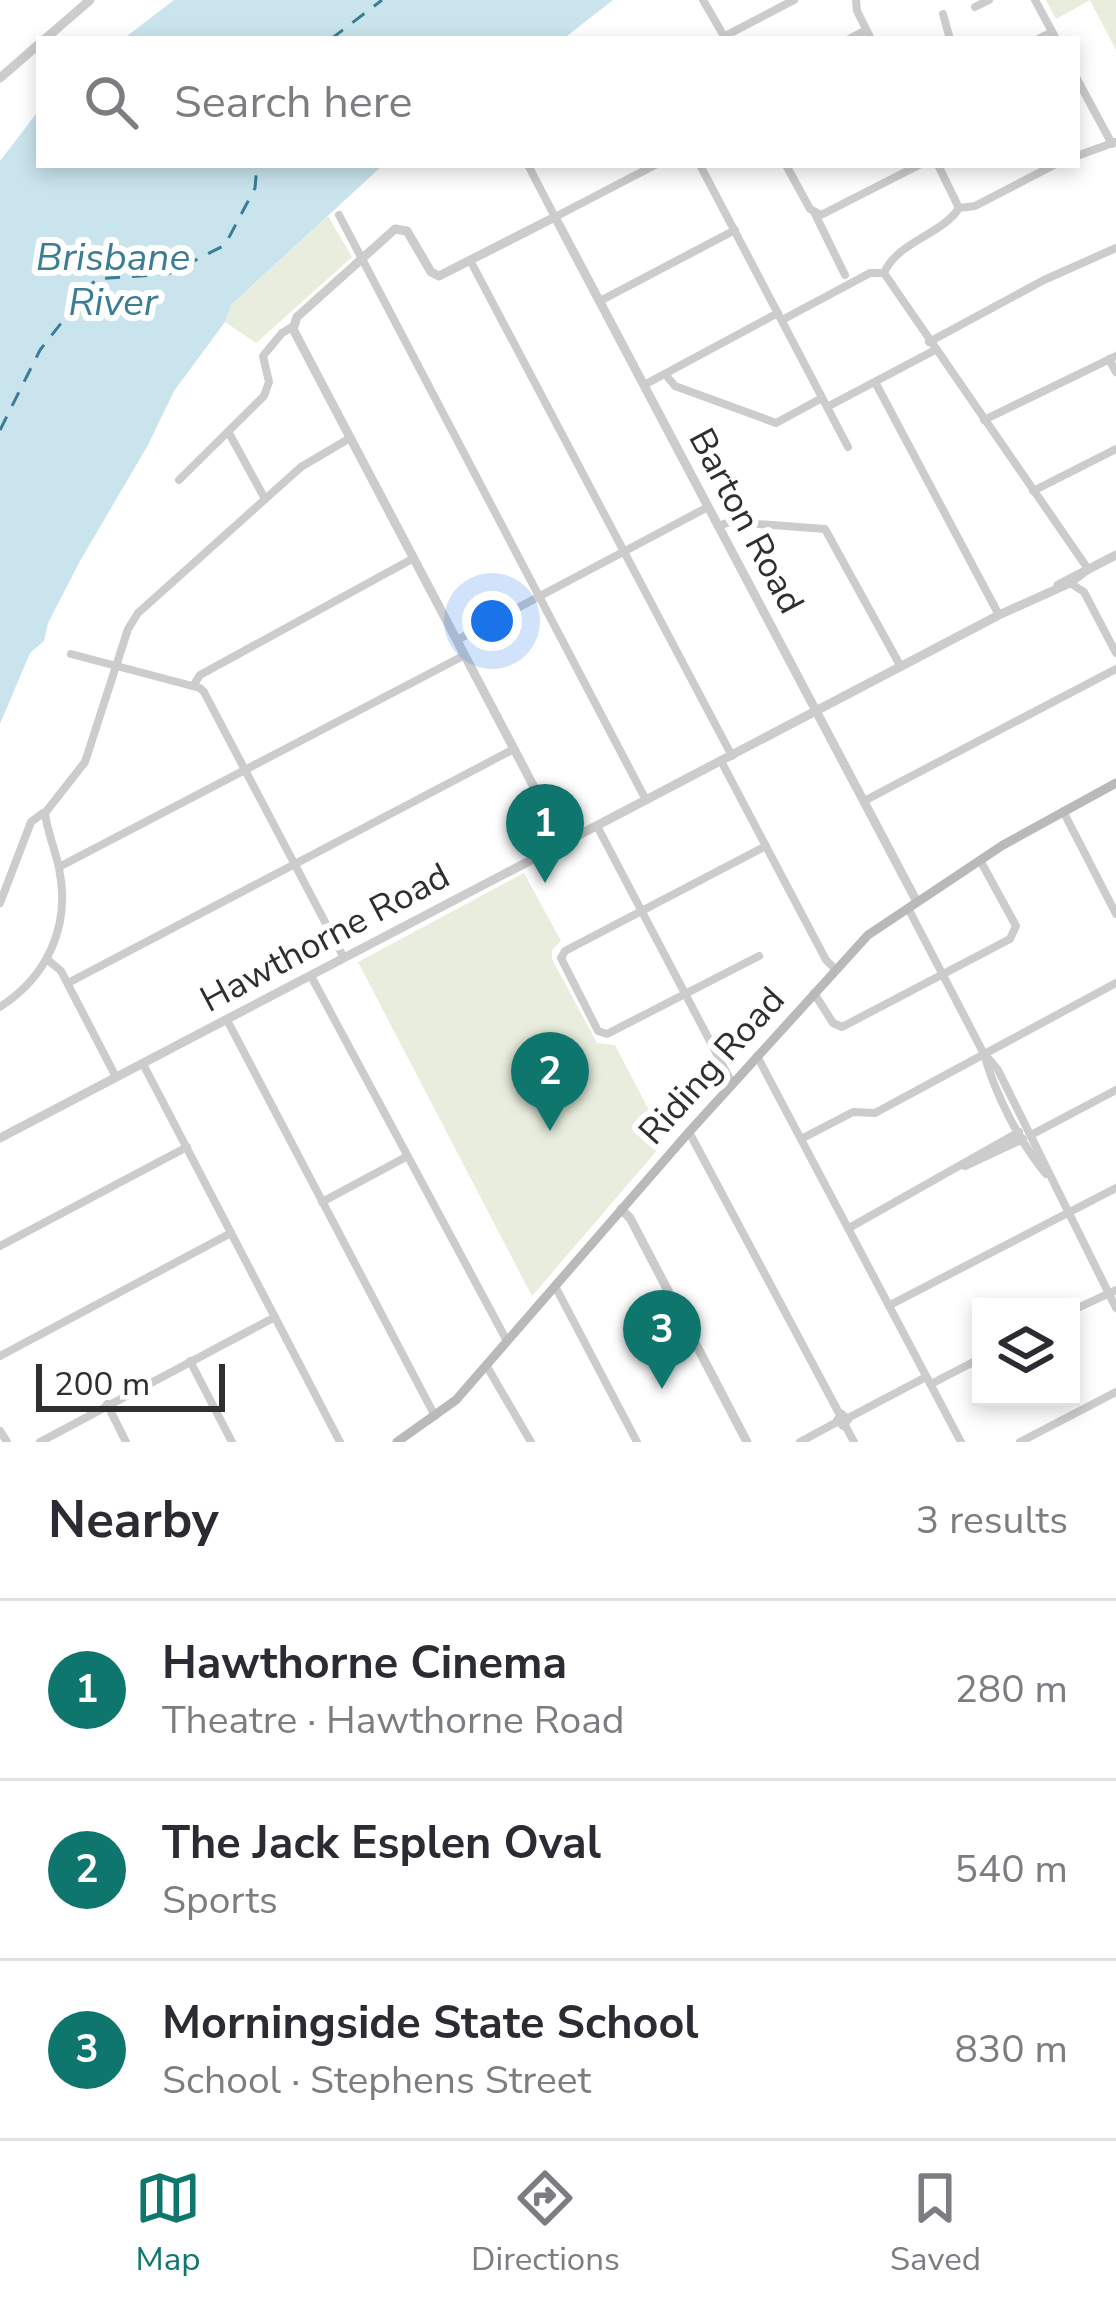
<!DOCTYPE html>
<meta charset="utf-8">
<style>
body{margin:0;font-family:"Nunito Sans",sans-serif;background:#f2f2f3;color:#2b2b33}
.controls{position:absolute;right:36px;bottom:36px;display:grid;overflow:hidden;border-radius:0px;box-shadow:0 6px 18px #0003}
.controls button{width:108px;height:108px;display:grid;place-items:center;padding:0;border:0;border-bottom:3px solid #e1e1e2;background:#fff;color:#2b2b33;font:60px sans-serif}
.scale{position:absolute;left:36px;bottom:30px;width:189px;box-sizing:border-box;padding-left:12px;border:6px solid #2f2f2f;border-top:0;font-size:33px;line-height:42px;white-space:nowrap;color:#2f2f2f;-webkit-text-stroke:9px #fff;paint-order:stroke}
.you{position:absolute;left:492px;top:621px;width:42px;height:42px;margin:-30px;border:9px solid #fff;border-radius:50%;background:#1a73e8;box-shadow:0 0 0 18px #1a73e833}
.badge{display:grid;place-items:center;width:78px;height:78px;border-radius:50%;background:#0f766e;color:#fff;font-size:39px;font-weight:700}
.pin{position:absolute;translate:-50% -99px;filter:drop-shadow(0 3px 6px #0008)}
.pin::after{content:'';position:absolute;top:63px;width:42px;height:36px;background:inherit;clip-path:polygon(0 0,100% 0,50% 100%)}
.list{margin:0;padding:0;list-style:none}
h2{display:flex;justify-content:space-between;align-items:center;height:156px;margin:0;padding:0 48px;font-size:51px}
h2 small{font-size:39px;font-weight:400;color:#7c7c81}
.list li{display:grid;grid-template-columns:78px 1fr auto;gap:36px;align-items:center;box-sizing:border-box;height:180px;padding:0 48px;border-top:3px solid #e1e1e2}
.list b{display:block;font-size:45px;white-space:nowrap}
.list p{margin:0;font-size:39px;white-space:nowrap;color:#7c7c81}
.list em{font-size:39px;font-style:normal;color:#7c7c81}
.icon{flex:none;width:66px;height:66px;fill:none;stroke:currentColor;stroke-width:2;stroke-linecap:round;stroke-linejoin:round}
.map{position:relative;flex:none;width:1116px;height:1442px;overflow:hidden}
.search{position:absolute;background:#fff;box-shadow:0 6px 18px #0003;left:36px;right:36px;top:36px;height:132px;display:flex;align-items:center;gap:30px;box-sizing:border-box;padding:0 42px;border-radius:0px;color:#7c7c81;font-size:45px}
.sheet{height:696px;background:#fff}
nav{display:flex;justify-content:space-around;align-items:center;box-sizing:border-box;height:168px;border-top:3px solid #e1e1e2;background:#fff;font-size:33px;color:#7c7c81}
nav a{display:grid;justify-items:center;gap:6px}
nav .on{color:#0f766e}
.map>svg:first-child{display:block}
</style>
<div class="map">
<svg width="1116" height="1442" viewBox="0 0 1116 1442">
<rect width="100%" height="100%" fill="#fff"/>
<g fill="#e8eddd">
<polygon points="1046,0 1116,0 1116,50 1090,0 1056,19"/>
<polygon points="328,216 352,257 256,343 225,322 231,305"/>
<polygon points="524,873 561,941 552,950 552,959 597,1043 615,1045 665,1141 532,1296 358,962"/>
</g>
<g fill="#c9e4ed">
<polygon points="174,0 613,0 563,39 123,39"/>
<polygon points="39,110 39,165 383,165 231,305 225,322 174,391 148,445 80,561 48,623 44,641 30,653 0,724 0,161"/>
</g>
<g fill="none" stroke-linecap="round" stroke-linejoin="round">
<g stroke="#3a7d95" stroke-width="3" stroke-dasharray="15 12" stroke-linecap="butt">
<polyline points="331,39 382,0"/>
<polyline points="0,430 40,350 96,279 168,274 225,245 255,188 257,165"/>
</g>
<g stroke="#ccc" stroke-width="8">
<polyline points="703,0 725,38"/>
<polyline points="856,0 857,11 871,39"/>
<polyline points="1035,0 1056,39"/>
<polyline points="975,7 989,0"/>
<polyline points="943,14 950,39"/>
<polyline points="725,36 794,0"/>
<polyline points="849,39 866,30"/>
<polyline points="1038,39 1052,32"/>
<polyline points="1077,79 1112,144"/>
<polyline points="1077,156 1115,142"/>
<polyline points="528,165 555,217 655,165"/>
<polyline points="700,165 848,447"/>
<polyline points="786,165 810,209 821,215 919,165"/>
<polyline points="938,165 959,208"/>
<polyline points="815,214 845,275"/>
<polyline points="339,215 646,800"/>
<polyline points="471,262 732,756"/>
<polyline points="884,273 1088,569"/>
<polyline points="600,301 735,230"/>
<path d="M782,320l88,-47h14c14,-32 58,-38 75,-65l16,-2 79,-41"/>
<polyline points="929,342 1044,280 1116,248"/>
<polyline points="1109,359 1116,372"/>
<polyline points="665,374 675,386 776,423 822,398"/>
<polyline points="875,382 999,615"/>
<polyline points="644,385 778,313"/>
<polyline points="827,407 935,350"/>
<polyline points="984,420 1116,356"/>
<polyline points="229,433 265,499"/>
<polyline points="179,480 264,396 269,382 263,356 282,333 292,327"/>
<polyline points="1033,491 1116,449"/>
<polyline points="718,526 730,522 825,529 901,667"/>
<polyline points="1070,583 1084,592 1116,653"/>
<polyline points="457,640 708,507"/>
<polyline points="71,654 200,688 204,692 344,958"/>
<polyline points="193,686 200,675 414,558"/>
<polyline points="721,761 826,960 835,969"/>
<polyline points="864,801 1116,669"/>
<polyline points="1063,811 1116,914"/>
<polyline points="597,826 732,1083"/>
<polyline points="59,867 465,655"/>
<polyline points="0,903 31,822 43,813"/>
<path d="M908,908l76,146c11,40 35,87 62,120"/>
<polyline points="759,956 607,1034 598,1031 561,958 565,951 766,846"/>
<polyline points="48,960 61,971 116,1077"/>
<polyline points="311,976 507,1341"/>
<polyline points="68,983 514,749"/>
<polyline points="814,993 833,1023 842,1027 1010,939 1016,926 980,860"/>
<path d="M0,1007c48,-31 71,-82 59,-139 -4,-19 -12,-37 -14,-55l40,-51 43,-133 10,-16 163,-146 49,-29"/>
<polyline points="227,1020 435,1416"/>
<polyline points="757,1056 961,1442"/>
<polyline points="989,1059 998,1070 1116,1308"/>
<polyline points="143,1064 340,1442"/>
<polyline points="689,1132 840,1415"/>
<polyline points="1031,1135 1116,1090"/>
<polyline points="803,1138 853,1112 875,1113 1116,983"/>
<polyline points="965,1166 1023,1139"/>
<polyline points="322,1202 406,1157"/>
<polyline points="849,1228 1019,1132"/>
<polyline points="0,1246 187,1147"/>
<polyline points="555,1286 637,1442"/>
<polyline points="890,1305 1116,1188"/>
<polyline points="1071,1311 1116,1290"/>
<polyline points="0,1356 231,1233"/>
<polyline points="190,1361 232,1442"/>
<polyline points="486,1365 531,1442"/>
<polyline points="931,1384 981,1358"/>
<polyline points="107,1404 126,1442"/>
<polygon points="842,1414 848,1420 843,1426 837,1420"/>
<polyline points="848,1418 926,1377"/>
<polyline points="845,1425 854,1442"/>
<polyline points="0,1431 7,1442"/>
<polyline points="40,1442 275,1317"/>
<polyline points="800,1442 837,1422"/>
<polyline points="1020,1442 1116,1392"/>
</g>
<g stroke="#ccc" stroke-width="9">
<polyline points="45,39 90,0"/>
<polyline points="0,78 39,44"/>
<polyline points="1058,585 1116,555"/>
<polyline points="564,844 293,329 297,317 395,229 407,231 431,272 439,276 555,217 917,902"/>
<polyline points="0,1138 999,615 1070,583 1088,569"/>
<polyline points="621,1209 630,1218 747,1442"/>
</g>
<polyline stroke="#b9b9b9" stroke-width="9" points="397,1442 456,1400 689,1132 868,935 1003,845 1116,783"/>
</g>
<g text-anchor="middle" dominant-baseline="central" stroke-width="12" stroke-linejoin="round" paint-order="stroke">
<g font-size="36" fill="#2f2f2f" stroke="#fff">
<text transform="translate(746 521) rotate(62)">Barton Road</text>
<text transform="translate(325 938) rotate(-28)">Hawthorne Road</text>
<text transform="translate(712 1066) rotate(-48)">Riding Road</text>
</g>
<g font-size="39" font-style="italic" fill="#3a7d95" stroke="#fff">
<text x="113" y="257">Brisbane<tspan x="113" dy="45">River</tspan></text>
</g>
</g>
</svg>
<div class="controls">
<button><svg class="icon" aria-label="layers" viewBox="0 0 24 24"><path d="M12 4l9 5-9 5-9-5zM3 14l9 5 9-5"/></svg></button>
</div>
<div class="scale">200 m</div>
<div class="you"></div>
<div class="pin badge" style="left:545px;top:883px">1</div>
<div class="pin badge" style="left:550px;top:1131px">2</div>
<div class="pin badge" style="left:662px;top:1389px">3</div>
<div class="search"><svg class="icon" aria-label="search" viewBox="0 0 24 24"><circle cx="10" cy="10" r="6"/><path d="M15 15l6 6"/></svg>Search here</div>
</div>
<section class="sheet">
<h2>Nearby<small>3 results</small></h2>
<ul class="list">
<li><span class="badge">1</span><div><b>Hawthorne Cinema</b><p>Theatre · Hawthorne Road</p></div><em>280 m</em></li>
<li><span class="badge">2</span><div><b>The Jack Esplen Oval</b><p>Sports</p></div><em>540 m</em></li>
<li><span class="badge">3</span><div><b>Morningside State School</b><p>School · Stephens Street</p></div><em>830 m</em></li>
</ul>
</section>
<nav>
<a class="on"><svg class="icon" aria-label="map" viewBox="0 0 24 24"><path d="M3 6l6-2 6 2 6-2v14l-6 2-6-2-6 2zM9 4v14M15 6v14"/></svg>Map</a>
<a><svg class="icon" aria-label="directions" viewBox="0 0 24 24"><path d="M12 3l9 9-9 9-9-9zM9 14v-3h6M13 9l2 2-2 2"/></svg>Directions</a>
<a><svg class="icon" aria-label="saved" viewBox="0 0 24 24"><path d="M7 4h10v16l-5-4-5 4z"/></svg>Saved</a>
</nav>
